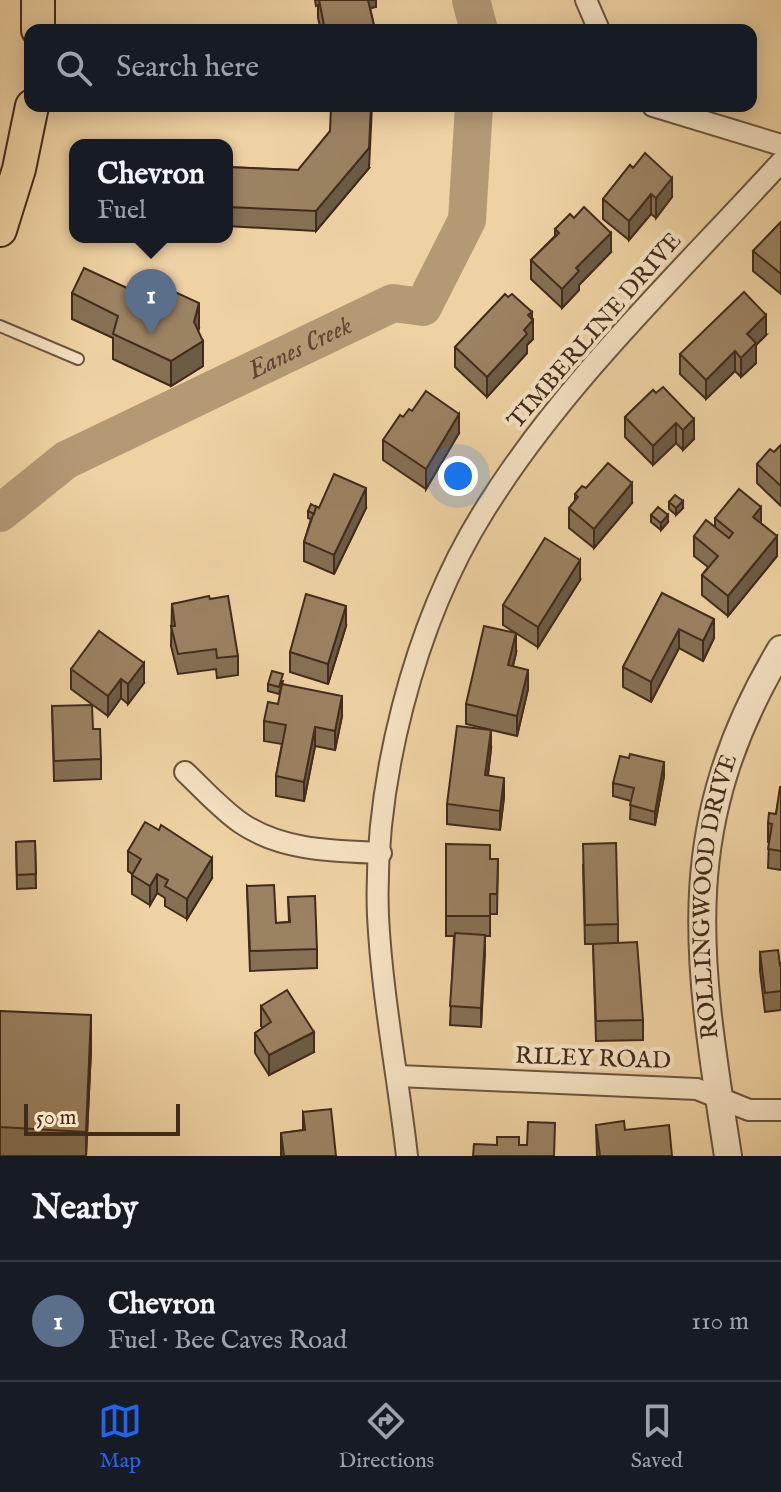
<!DOCTYPE html>
<meta charset="utf-8">
<style>
body{margin:0;font-family:"IM FELL English",serif;background:#20242c;color:#f1f3f6}
.scale{position:absolute;left:24px;bottom:20px;width:156px;box-sizing:border-box;padding-left:8px;border:4px solid #412b1c;border-top:0;font-size:22px;line-height:28px;white-space:nowrap;color:#412b1c;-webkit-text-stroke:6px #f5e2c3;paint-order:stroke}
.you{position:absolute;left:458px;top:476px;width:28px;height:28px;margin:-20px;border:6px solid #fff;border-radius:50%;background:#1a73e8;box-shadow:0 0 0 12px #1a73e833}
.badge{display:grid;place-items:center;width:52px;height:52px;border-radius:50%;background:#2563eb;color:#fff;font-size:26px;font-weight:700}
.pin{position:absolute;translate:-50% -66px;filter:drop-shadow(0 2px 4px #0008)}
.pin::after{content:'';position:absolute;top:42px;width:28px;height:24px;background:inherit;clip-path:polygon(0 0,100% 0,50% 100%)}
.popup{position:absolute;left:69px;top:139px;width:164px;height:104px;box-sizing:border-box;display:grid;place-content:center;border-radius:16px;background:#171b24;filter:drop-shadow(0 2px 6px #0005);font-size:26px;white-space:nowrap;color:#9ea1a6}
.popup b{font-size:30px;color:#f1f3f6}
.popup::after{content:'';position:absolute;left:50%;top:100%;margin-left:-16px;border:16px solid transparent;border-top-color:#171b24}
.list{margin:0;padding:0;list-style:none}
h2{display:flex;justify-content:space-between;align-items:center;height:104px;margin:0;padding:0 32px;font-size:34px}
h2 small{font-size:26px;font-weight:400;color:#9ea1a6}
.list li{display:grid;grid-template-columns:52px 1fr auto;gap:24px;align-items:center;box-sizing:border-box;height:120px;padding:0 32px;border-top:2px solid #363941}
.list b{display:block;font-size:30px;white-space:nowrap}
.list p{margin:0;font-size:26px;white-space:nowrap;color:#9ea1a6}
.list em{font-size:26px;font-style:normal;color:#9ea1a6}
.icon{flex:none;width:44px;height:44px;fill:none;stroke:currentColor;stroke-width:2;stroke-linecap:round;stroke-linejoin:round}
.map{position:relative;flex:none;width:781px;height:1156px;overflow:hidden}
.search{position:absolute;background:#171b24;box-shadow:0 4px 20px #0003;left:24px;right:24px;top:24px;height:88px;display:flex;align-items:center;gap:20px;box-sizing:border-box;padding:0 28px;border-radius:16px;color:#9ea1a6;font-size:30px}
.sheet{height:224px;background:#171b24}
nav{display:flex;justify-content:space-around;align-items:center;box-sizing:border-box;height:112px;border-top:2px solid #363941;background:#171b24;font-size:22px;color:#9ea1a6}
nav a{display:grid;justify-items:center;gap:4px}
nav .on{color:#2563eb}
.map>svg:first-child{display:block}
</style>
<div class="map">
<svg width="781" height="1156" viewBox="0 0 781 1156">
<rect width="100%" height="100%" fill="#efd2a3"/>
<filter id="stains"><feTurbulence type="fractalNoise" baseFrequency=".0025" numOctaves="4"/><feColorMatrix values="0 0 0 0 .2 0 0 0 0 .09 0 0 0 0 .02 0 0 0 .5 -.17"/></filter>
<radialGradient id="worn" r=".72"><stop offset=".6" stop-color="#630" stop-opacity="0"/><stop offset="1" stop-color="#630" stop-opacity=".3"/></radialGradient>
<g fill="none" stroke-linecap="round" stroke-linejoin="round">
<g stroke="#b49975" stroke-width="38">
<polyline points="471,0 479,30"/>
<path id="s1" d="M0,513l66,-53 327,-157 30,4 44,-87 7,-114"/>
</g>
<g stroke="#6c553e" stroke-width="14">
<polyline id="service" points="0,326 78,359"/>
</g>
<g stroke="#6c553e" stroke-width="24">
<g id="minor">
<polyline points="586,0 599,30"/>
<polyline points="653,106 781,145"/>
<path d="M185,772c18,17 36,37 56,51 41,28 93,28 140,30"/>
<polyline points="398,1076 697,1089 749,1110 781,1110"/>
<path d="M407,1156c-9,-80 -25,-160 -29,-240 -5,-132 36,-293 106,-405 79,-128 196,-238 297,-349"/>
</g>
</g>
<g stroke="#6c553e" stroke-width="30">
<g id="tertiary">
<path id="s2" d="M728,1156c-30,-195 -55,-327 53,-507"/>
</g>
</g>
<g stroke="#412b1c" stroke-width="36">
<g id="primary">
<polyline points="38,0 38,30"/>
<polyline points="0,230 19,169 32,106"/>
</g>
</g>
<use href="#service" stroke="#f5e2c3" stroke-width="10"/>
<use href="#minor" stroke="#f5e2c3" stroke-width="20"/>
<use href="#tertiary" stroke="#f5e2c3" stroke-width="26"/>
<use href="#primary" stroke="#efd2a3" stroke-width="32"/>
</g>
<g fill="#857054" stroke="#412b1c" stroke-width="2">
<polygon points="315,0 376,0 376,7 370,8 375,30 321,30 318,18 318,5 316,6"/>
<polygon points="630,165 672,197 656,218 651,214 629,240 603,219 603,199"/>
<polygon points="227,167 298,170 369,168 316,231 227,226"/>
<polygon points="781,222 781,294 753,271 753,251"/>
<polygon points="555,229 611,252 579,285 579,290 562,308 531,279 531,260 555,236"/>
<polygon points="72,293 199,328 198,331 203,366 171,386 113,359 113,338 72,319"/>
<polygon points="532,318 533,339 527,345 527,353 487,397 455,367 455,347"/>
<polygon points="766,335 756,345 756,363 741,377 735,371 706,399 680,374 680,354"/>
<polygon points="653,390 694,439 683,450 676,443 653,465 625,437 625,417"/>
<polygon points="403,417 459,433 426,489 383,460 383,440"/>
<polygon points="781,445 781,506 757,483 757,464 774,452"/>
<polygon points="586,488 632,503 594,548 569,528 569,508 575,501 575,494"/>
<polygon points="669,502 683,508 676,515 669,509"/>
<polygon points="319,508 366,508 334,574 304,561 304,542 311,519 308,518 308,511"/>
<polygon points="651,515 668,522 661,530 651,522"/>
<polygon points="715,518 761,523 777,556 728,616 702,595 702,575 708,567 694,556 694,536 715,527"/>
<polygon points="580,580 538,647 503,625 503,605"/>
<polygon points="662,593 714,638 703,661 679,648 651,702 623,687 623,667"/>
<polygon points="210,599 238,656 238,675 217,678 216,669 178,674 171,646 172,604"/>
<polygon points="346,626 328,684 290,672 290,652"/>
<polygon points="516,653 513,666 528,689 517,736 466,724 466,704"/>
<polygon points="71,669 144,683 128,704 121,698 108,716 71,689"/>
<polygon points="283,681 279,694 268,691 268,684"/>
<polygon points="52,706 93,729 101,759 101,779 54,781"/>
<polygon points="342,716 335,750 315,746 304,801 276,796 276,776 282,744 264,741 264,721"/>
<polygon points="491,749 488,776 504,797 500,830 447,824 447,804"/>
<polygon points="664,776 655,825 630,819 631,801 613,796 613,783"/>
<polygon points="781,787 781,870 768,868 769,843 768,842 768,823 776,814"/>
<polygon points="35,841 36,888 17,889 16,842"/>
<polygon points="446,844 490,859 498,859 497,914 490,914 490,936 485,936 481,1027 450,1025 454,936 446,936"/>
<polygon points="128,851 212,878 187,919 165,906 165,898 157,893 150,905 132,894 132,874 128,871"/>
<polygon points="583,864 618,924 618,943 643,1020 643,1040 596,1041 593,944 585,944"/>
<polygon points="247,886 276,923 289,922 288,897 317,949 317,968 250,971"/>
<polygon points="760,952 781,964 781,1010 765,1012 760,971"/>
<polygon points="261,1006 314,1052 269,1075 255,1053 255,1033 263,1028 261,1026"/>
<polygon points="0,1011 91,1050 86,1156 0,1156"/>
<polygon points="303,1112 336,1156 281,1156 281,1133 303,1130"/>
<polygon points="596,1125 625,1130 672,1156 597,1156"/>
</g>
<g fill="#6c5b45" stroke="#412b1c" stroke-width="2">
<polygon points="366,0 376,0 376,7 366,9"/>
<polygon points="371,106 372,106 369,168 316,231 316,211"/>
<polygon points="672,178 672,197 656,218 656,198"/>
<polygon points="651,194 651,214 629,240 629,221"/>
<polygon points="611,233 611,252 579,285 579,290 562,308 562,289 576,268"/>
<polygon points="199,303 199,328 194,346 203,341 203,366 171,386 171,361 194,322"/>
<polygon points="532,312 532,321 533,320 533,339 527,345 527,353 487,397 487,377 524,330 528,315"/>
<polygon points="766,315 766,335 756,345 756,363 741,377 741,358 747,334"/>
<polygon points="735,351 735,371 706,399 706,380"/>
<polygon points="459,414 459,433 426,489 426,469"/>
<polygon points="694,419 694,439 683,450 683,430"/>
<polygon points="676,423 676,443 653,465 653,446"/>
<polygon points="632,483 632,503 594,548 594,529"/>
<polygon points="366,488 366,508 334,574 334,555"/>
<polygon points="683,501 683,508 676,515 676,508"/>
<polygon points="761,507 761,526 753,517"/>
<polygon points="668,515 668,522 661,530 661,523"/>
<polygon points="777,536 777,556 728,616 728,596"/>
<polygon points="580,560 580,580 538,647 538,627"/>
<polygon points="346,606 346,626 328,684 328,664"/>
<polygon points="714,619 714,638 703,661 703,641"/>
<polygon points="679,629 679,648 651,702 651,682"/>
<polygon points="516,633 516,653 508,685 508,665"/>
<polygon points="144,663 144,683 128,704 128,684"/>
<polygon points="528,670 528,689 517,736 517,716"/>
<polygon points="121,679 121,698 108,716 108,696"/>
<polygon points="342,696 342,716 335,750 335,731"/>
<polygon points="315,727 315,746 304,801 304,782"/>
<polygon points="491,730 491,749 485,795 485,775"/>
<polygon points="664,762 664,776 655,825 655,812"/>
<polygon points="504,778 504,797 500,830 500,811"/>
<polygon points="212,858 212,878 187,919 187,899"/>
<polygon points="157,874 157,893 150,905 150,886"/>
<polygon points="485,935 485,955 481,1027 481,1008"/>
<polygon points="91,1015 91,1050 86,1156 86,1132"/>
<polygon points="314,1032 314,1052 269,1075 269,1055"/>
</g>
<g fill="#9b8262" stroke="#412b1c" stroke-width="2">
<polygon points="319,0 368,0 375,30 325,30"/>
<polygon points="331,106 371,106 369,148 316,211 227,207 227,167 298,170 330,131"/>
<polygon points="123,141 195,145 123,145"/>
<polygon points="645,153 672,178 656,198 651,194 629,221 603,199 630,165 633,168"/>
<polygon points="584,207 611,233 576,268 579,271 562,289 531,260 559,233 555,229 570,214 574,218"/>
<polygon points="781,222 781,274 753,251"/>
<polygon points="84,268 129,289 138,275 199,303 194,322 203,341 171,361 113,334 118,316 72,293"/>
<polygon points="744,292 766,315 747,334 756,343 741,358 735,351 706,380 680,354"/>
<polygon points="505,294 508,297 512,294 532,312 528,315 533,320 524,330 527,334 487,377 455,347"/>
<polygon points="663,387 694,419 683,430 676,423 653,446 625,417 653,390 656,393"/>
<polygon points="426,391 459,414 426,469 383,440 400,415 403,417 409,409 412,411"/>
<polygon points="781,445 781,486 757,464 770,449 774,452"/>
<polygon points="608,463 632,483 594,529 569,508 578,497 575,494 582,486 586,488"/>
<polygon points="334,474 366,488 334,555 304,542 316,506 319,508"/>
<polygon points="739,489 761,507 753,517 777,536 728,596 702,575 718,556 694,536 706,520 729,538 733,533 715,518"/>
<polygon points="675,495 683,501 676,508 669,502"/>
<polygon points="311,504 316,507 314,514 308,511"/>
<polygon points="658,507 668,515 661,523 651,515"/>
<polygon points="545,538 580,560 538,627 503,605"/>
<polygon points="662,593 714,619 703,641 679,629 651,682 623,667"/>
<polygon points="306,594 346,606 328,664 290,652"/>
<polygon points="209,596 210,599 228,596 238,656 217,658 216,649 178,654 171,626 175,626 172,604"/>
<polygon points="484,626 516,633 508,665 528,670 517,716 466,704"/>
<polygon points="99,631 144,663 128,684 121,679 108,696 71,669"/>
<polygon points="272,671 283,674 279,687 268,684"/>
<polygon points="282,684 342,696 335,731 315,727 304,782 276,776 286,725 264,721 268,702 278,704"/>
<polygon points="92,705 93,729 100,729 101,759 54,761 52,706"/>
<polygon points="457,726 491,730 485,775 504,778 500,811 447,804"/>
<polygon points="630,754 664,762 655,812 630,805 634,788 613,783 620,756 629,758"/>
<polygon points="780,787 781,787 781,851 768,849 772,824 768,823 769,813 776,814"/>
<polygon points="145,822 159,830 161,825 212,858 187,899 165,886 168,880 157,874 150,886 132,875 141,859 128,851"/>
<polygon points="35,841 36,874 17,875 16,842"/>
<polygon points="616,843 618,924 585,925 583,844"/>
<polygon points="446,844 490,845 490,859 498,859 497,894 490,894 490,916 446,916"/>
<polygon points="274,885 276,923 290,922 288,897 315,896 317,949 250,951 247,886"/>
<polygon points="455,933 485,935 481,1008 450,1006"/>
<polygon points="637,942 643,1020 596,1021 593,944"/>
<polygon points="778,950 780,965 781,964 781,991 765,993 760,952"/>
<polygon points="287,990 314,1032 269,1055 255,1033 271,1022 261,1006"/>
<polygon points="0,1011 91,1015 86,1132 0,1127"/>
<polygon points="331,1109 336,1156 284,1156 281,1133 305,1130 303,1112"/>
<polygon points="624,1121 625,1130 669,1125 672,1156 600,1156 596,1125"/>
<polygon points="528,1122 555,1123 554,1156 473,1156 474,1144 497,1145 497,1137 519,1137 519,1145 527,1145"/>
</g>
<g text-anchor="middle" dominant-baseline="central" stroke-width="8" stroke-linejoin="round" paint-order="stroke">
<g font-size="24" fill="#412b1c" stroke="#f5e2c3">
<text transform="translate(595 331) rotate(-49)">TIMBERLINE DRIVE</text>
<text stroke="none"><textPath href="#s2" startOffset="262">ROLLINGWOOD DRIVE</textPath></text>
<text transform="translate(593 1059) rotate(2)">RILEY ROAD</text>
</g>
<g font-size="26" font-style="italic" fill="#5e4632" stroke="#f5e2c3">
<text stroke="none"><textPath href="#s1" startOffset="344">Eanes Creek</textPath></text>
</g>
</g>
<rect width="100%" height="100%" filter="url(#stains)"/>
<rect width="100%" height="100%" fill="url(#worn)"/>
</svg>
<div class="scale">50 m</div>
<div class="you"></div>
<div class="pin badge" style="left:151px;top:335px;background:#5c6f8a">1</div>
<div class="popup"><b>Chevron</b>Fuel</div>
<div class="search"><svg class="icon" aria-label="search" viewBox="0 0 24 24"><circle cx="10" cy="10" r="6"/><path d="M15 15l6 6"/></svg>Search here</div>
</div>
<section class="sheet">
<h2>Nearby<small></small></h2>
<ul class="list">
<li><span class="badge" style="background:#5c6f8a">1</span><div><b>Chevron</b><p>Fuel · Bee Caves Road</p></div><em>110 m</em></li>
</ul>
</section>
<nav>
<a class="on"><svg class="icon" aria-label="map" viewBox="0 0 24 24"><path d="M3 6l6-2 6 2 6-2v14l-6 2-6-2-6 2zM9 4v14M15 6v14"/></svg>Map</a>
<a><svg class="icon" aria-label="directions" viewBox="0 0 24 24"><path d="M12 3l9 9-9 9-9-9zM9 14v-3h6M13 9l2 2-2 2"/></svg>Directions</a>
<a><svg class="icon" aria-label="saved" viewBox="0 0 24 24"><path d="M7 4h10v16l-5-4-5 4z"/></svg>Saved</a>
</nav>
